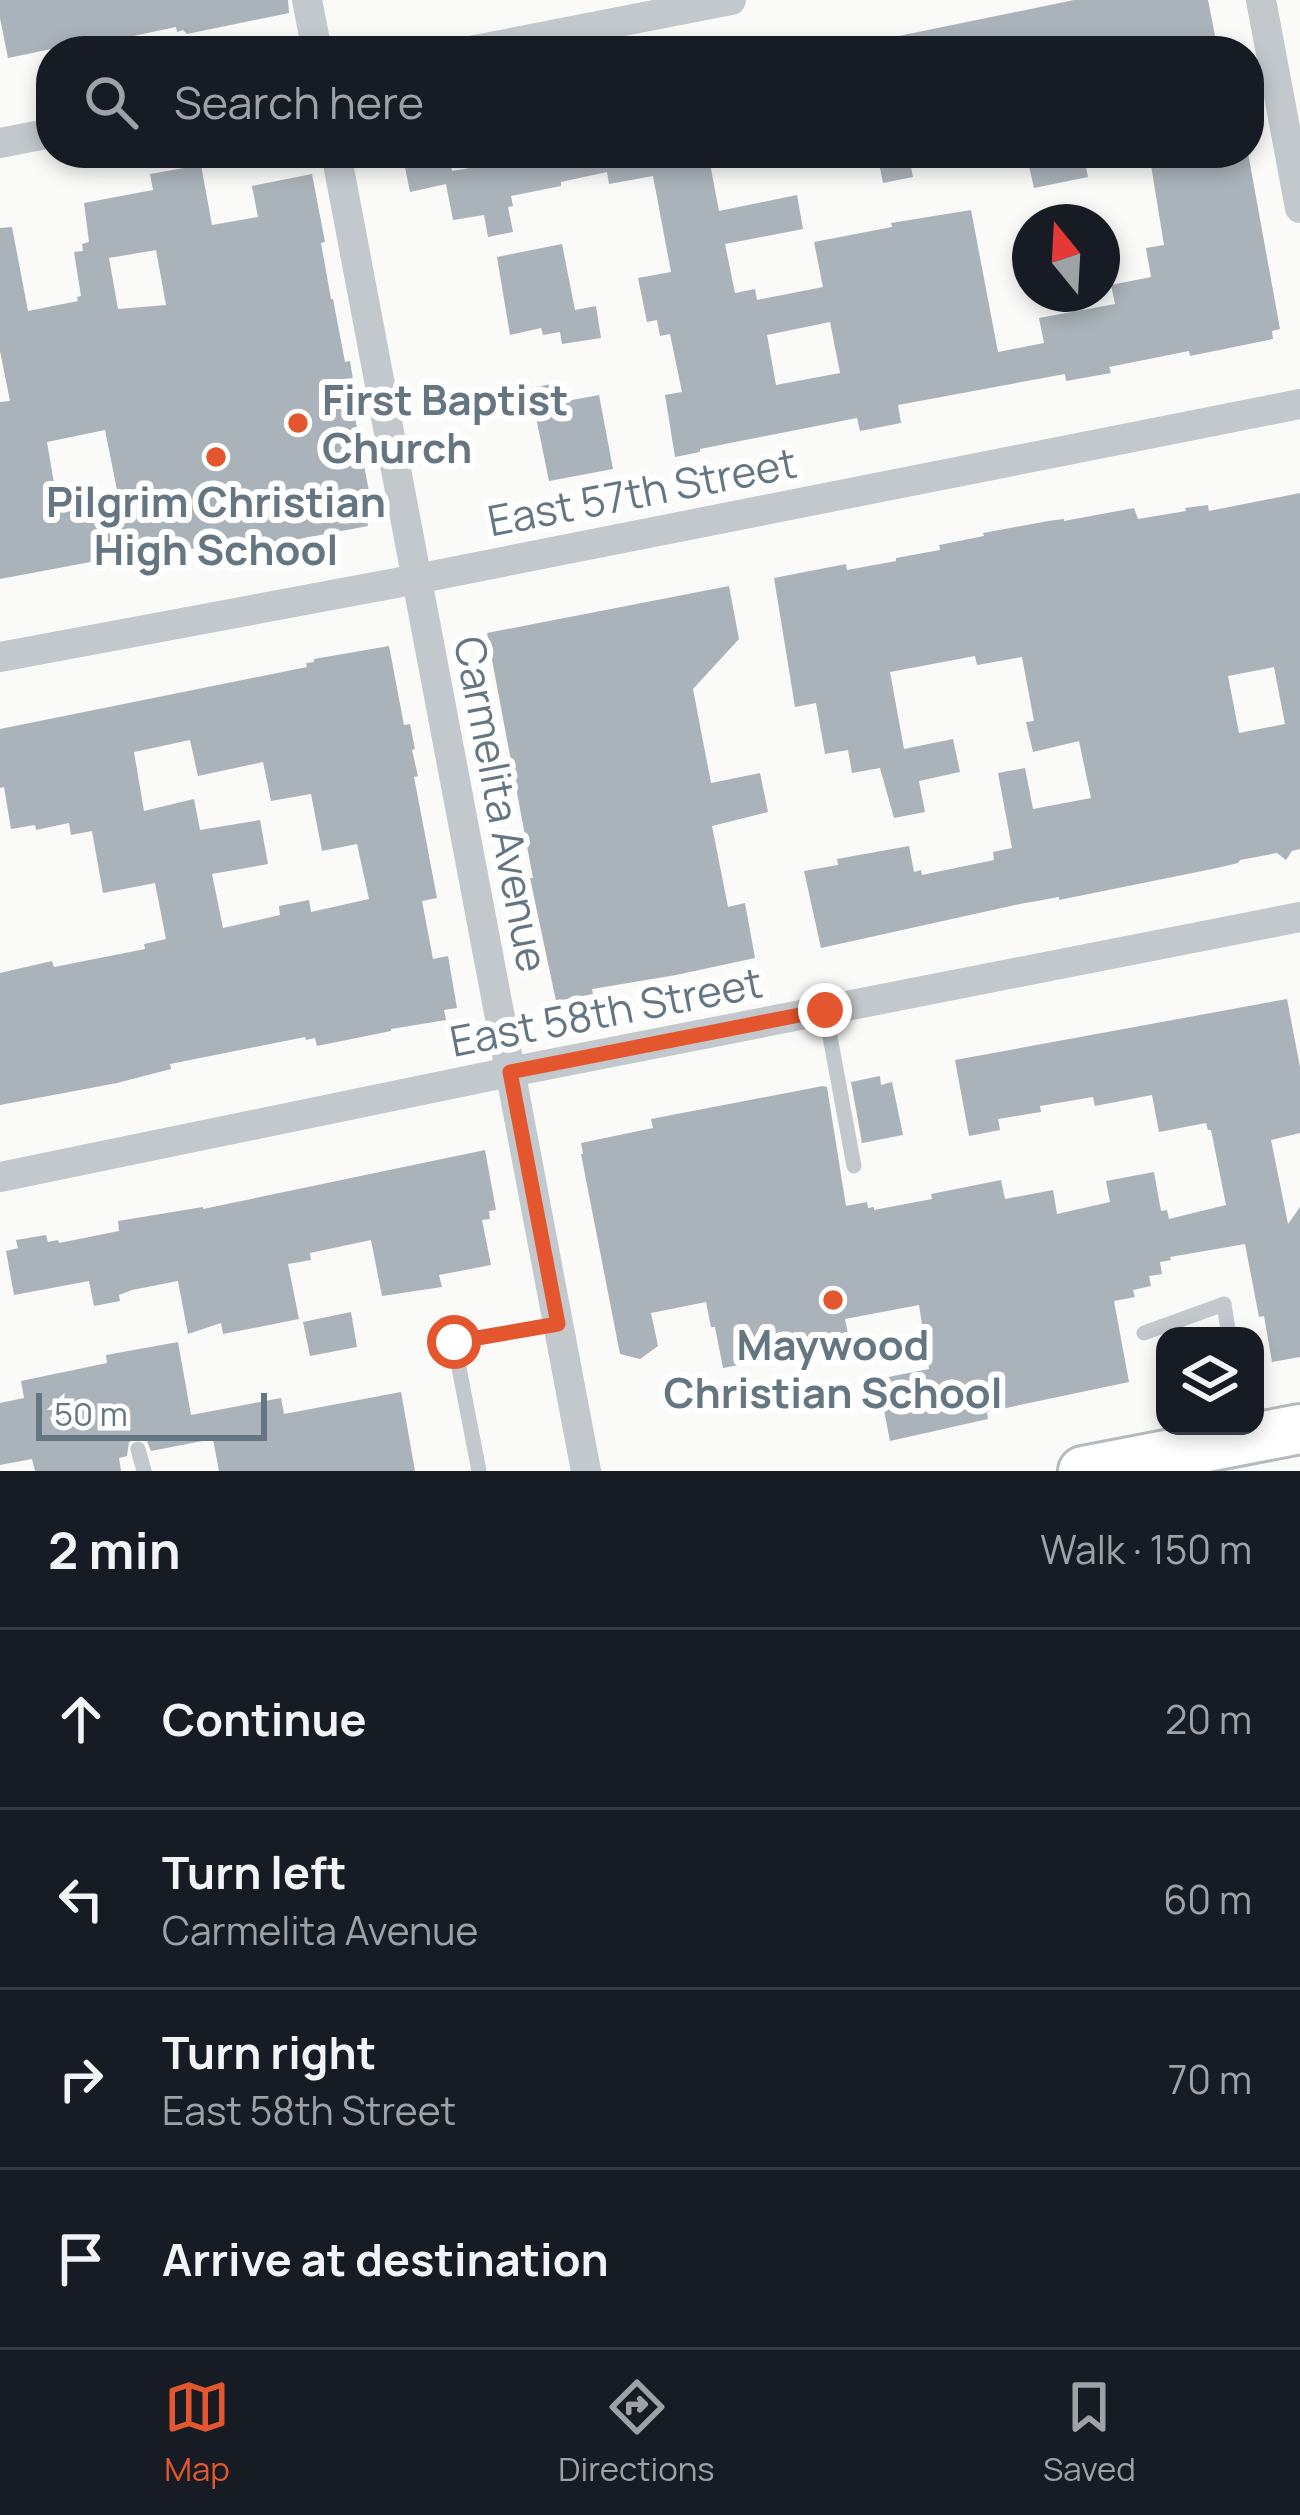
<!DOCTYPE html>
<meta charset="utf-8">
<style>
body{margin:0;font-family:Manrope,sans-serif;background:#242831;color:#f1f3f6}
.controls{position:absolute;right:36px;bottom:36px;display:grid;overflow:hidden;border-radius:24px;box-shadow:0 6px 18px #0003}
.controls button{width:108px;height:108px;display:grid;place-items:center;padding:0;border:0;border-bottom:3px solid #363941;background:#171b24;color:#f1f3f6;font:60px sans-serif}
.compass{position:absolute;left:1012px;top:204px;width:108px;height:108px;border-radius:50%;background:#171b24;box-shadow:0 6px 18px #0003;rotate:342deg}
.scale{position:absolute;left:36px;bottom:30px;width:231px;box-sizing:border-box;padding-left:12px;border:6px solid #657683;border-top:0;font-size:33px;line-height:42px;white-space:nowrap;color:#657683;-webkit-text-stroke:9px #fff;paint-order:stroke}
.stop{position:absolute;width:36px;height:36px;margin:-27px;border:9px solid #e4572e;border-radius:50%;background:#fff}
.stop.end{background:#e4572e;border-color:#fff;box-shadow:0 3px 12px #0008}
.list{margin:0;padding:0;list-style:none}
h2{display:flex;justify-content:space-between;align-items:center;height:156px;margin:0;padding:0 48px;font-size:51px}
h2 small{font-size:39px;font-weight:400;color:#9ea1a6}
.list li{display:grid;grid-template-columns:78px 1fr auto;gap:36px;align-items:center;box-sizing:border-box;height:180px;padding:0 48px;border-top:3px solid #363941}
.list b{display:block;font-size:45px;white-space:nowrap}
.list p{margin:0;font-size:39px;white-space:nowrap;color:#9ea1a6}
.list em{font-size:39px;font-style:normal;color:#9ea1a6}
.icon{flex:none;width:66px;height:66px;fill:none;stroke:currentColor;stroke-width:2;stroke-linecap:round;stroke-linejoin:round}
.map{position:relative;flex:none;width:1300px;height:1471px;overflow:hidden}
.search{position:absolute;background:#171b24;box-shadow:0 6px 18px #0003;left:36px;right:36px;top:36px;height:132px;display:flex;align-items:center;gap:30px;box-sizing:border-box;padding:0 42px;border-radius:48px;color:#9ea1a6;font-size:45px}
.sheet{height:876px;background:#171b24}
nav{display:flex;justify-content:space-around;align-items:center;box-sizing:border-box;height:168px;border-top:3px solid #363941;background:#171b24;font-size:33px;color:#9ea1a6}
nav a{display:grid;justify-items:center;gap:6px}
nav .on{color:#e4572e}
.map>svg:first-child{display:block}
</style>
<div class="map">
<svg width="1300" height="1471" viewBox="0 0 1300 1471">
<rect width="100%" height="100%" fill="#fafaf8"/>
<g fill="#aab3b9" fill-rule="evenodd">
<polygon points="0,0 288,0 289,13 187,34 183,30 177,32 176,27 91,45 62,50 61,47 8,58 0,18"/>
<polygon points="1074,0 1208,0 1218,51 1188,51 1186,44 1157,51 885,51 884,39"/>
<path d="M402,153h46l4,18 66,-11 -2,-7h192l11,58 78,-16 6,34 -78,15 10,49 20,-4 2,11 66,-13 -9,-45 78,-15 -1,-4 80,-13 27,142 46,-9 -5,-25 76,-14 -4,-19 40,-8 -5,-29 18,-3 -15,-92h99l32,176 -8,2 1,8 -83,17 -1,-5 -80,16 2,6 -45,8 -1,-7 -167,31 3,18 -41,8 -3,-13 -157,31v3l-25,5 -10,-62 17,-3 -12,-58 -10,2 -3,-16 -10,2 -9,-44 33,-6 -18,-96 -44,8 -2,-12 -46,10v4l-50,10 2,10 -5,1 5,25 -25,5 -4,-22 -31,5 -7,-36 -36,8zM830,322l10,51 -64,12 -9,-50z"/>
<polygon points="877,153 908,153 913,177 883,183"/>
<polygon points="1026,153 1083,153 1088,177 1034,188"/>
<path d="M201,165l11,60 46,-8 -6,-31 60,-12 13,68 -4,1 10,56h2l12,63 5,-1 9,56h-4l19,101 -7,2 1,6 -149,28 -2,-10 -83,16 -1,-6 -133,25v-177l10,-1 -10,-50v-123l12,-1 16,84 50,-10 -1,-4 4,-1 -7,-44 9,-1 -1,-7 7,-2 -5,-39 69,-13 -3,-16zM156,250l10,55 -48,4 -9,-51zM105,430l14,70 -56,12 -1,-6 -4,1 -11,-65z"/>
<polygon points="562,244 575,310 596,306 601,338 562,344 560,332 543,335 541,328 510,335 497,257"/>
<polygon points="563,382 567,401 599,395 613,469 549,481 530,388"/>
<path d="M1300,493v356l-8,2 -6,9 -9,-7 -37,7 -2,3 -21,5 -158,32v-3l-44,8 -194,43 -17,-77 34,-6 -1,-6 72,-13 5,26 7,-2 1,5 72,-15 -1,-8 19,-4 -14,-75 27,-5 8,41 58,-11 -12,-57 -46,11 -7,-30 8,-1 -12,-64 -45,8 -2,-9 -85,16 14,77 49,-10 7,33 -41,9 6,31 -31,6 -14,-50 -28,5 -4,-23 -23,4 -9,-51 -21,4 -21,-129 72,-14 1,6 49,-9v-3l44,-8 -1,-5 45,-9 -1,-3 65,-12 16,-2v2l70,-13 4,11 48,-8 -1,-3 23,-3 1,6zM1274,667l11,57 -46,9 -11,-57z"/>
<polygon points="729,586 739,639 693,689 711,783 760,773 768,812 712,826 728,907 745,903 755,958 676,975 592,989 593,994 556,1001 530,878 533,878 487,633"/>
<path d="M389,646l15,79 6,-1 5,25 -3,1 6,26 -4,1 23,121 -15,3 11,58 15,-3 9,52 -13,2 2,10 -55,9v2l-74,15 -2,-8 -9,2 -1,-3 -135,27 1,5 -54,14 -117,22v-132l52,-12 2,6 91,-18 -1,-5 22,-5 -11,-56 -52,10 -11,-62 -21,4 -2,-12 -33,7 -1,-5 -24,4 -7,-42 -4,1v-59l307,-62 -1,-4 8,-1v-3zM190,740l8,36 65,-14 8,39 40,-7 11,57 35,-7 12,55 -58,13 -2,-12 -30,6 1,9 -57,13 -11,-54 56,-10 -8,-44 -60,10 -6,-31 -50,12 -10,-59z"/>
<polygon points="1287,999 1300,1067 1300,1133 1271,1140 1288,1224 1300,1207 1300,1357 1272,1362 1264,1316 1259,1317 1245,1244 1170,1257 1171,1260 1160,1262 1162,1274 1149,1276 1151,1286 1133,1290 1135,1297 1114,1301 1129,1382 987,1412 988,1419 890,1441 878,1379 929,1369 919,1305 845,1319 850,1344 723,1368 715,1327 711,1327 706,1302 651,1313 658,1346 640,1359 620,1354 581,1154 583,1154 581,1143 653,1128 651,1119 823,1086 827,1087 846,1206 867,1202 868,1208 874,1207 874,1210 932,1199 931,1194 1001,1180 1005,1199 1053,1190 1057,1214 1110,1202 1106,1181 1154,1172 1161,1211 1167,1210 1169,1219 1226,1205 1211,1130 1208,1130 1206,1123 1159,1132 1152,1095 1095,1106 1093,1097 1040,1106 1041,1112 998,1119 1000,1130 969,1136 955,1060"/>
<polygon points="880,1076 881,1085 892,1082 903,1135 862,1143 851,1082"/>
<polygon points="485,1150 496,1210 489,1211 490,1219 482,1220 491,1265 439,1275 442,1287 382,1296 371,1240 310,1253 311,1260 288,1264 299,1319 223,1334 221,1323 188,1334 178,1281 132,1290 119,1295 120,1301 94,1306 89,1281 14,1295 6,1251 18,1248 16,1240 46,1235 48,1242 58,1240 59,1243 119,1231 118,1221 203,1207 203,1209"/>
<polygon points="351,1312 357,1347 310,1356 303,1322"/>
<polygon points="178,1342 191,1415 281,1398 284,1414 401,1392 415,1471 219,1471 213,1439 151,1451 147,1441 140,1437 129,1442 127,1456 119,1458 121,1471 35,1471 32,1459 0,1465 0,1403 24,1398 21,1381 107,1363 106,1355"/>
</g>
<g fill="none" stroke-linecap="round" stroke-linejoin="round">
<g stroke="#b5babe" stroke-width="54">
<polyline id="primary" points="1083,1471 1300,1429"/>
</g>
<g stroke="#c3c8cc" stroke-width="15">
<polyline points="825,1010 854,1166"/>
<polyline points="1144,1333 1224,1304 1229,1336"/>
<polyline points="138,1449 144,1471"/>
<polyline points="479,1471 454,1342 558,1324"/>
</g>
<g stroke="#c3c8cc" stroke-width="30">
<polyline points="307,0 317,51"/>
<polyline points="1261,0 1300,208"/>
<polyline points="470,51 731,0"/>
<polyline points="0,143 51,133"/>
<polyline points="336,153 586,1471"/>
<polyline points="0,657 396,583 1300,404"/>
<polyline points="0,1177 510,1072 1300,917"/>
</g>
<use href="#primary" stroke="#fff" stroke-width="48"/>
</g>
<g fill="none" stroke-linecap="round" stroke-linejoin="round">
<polyline stroke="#e4572e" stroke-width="15" points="454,1342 558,1324 510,1072 825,1010"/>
</g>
<g fill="#e4572e" stroke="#fff" stroke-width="4.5">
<circle cx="298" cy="423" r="12"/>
<circle cx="216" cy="457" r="12"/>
<circle cx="833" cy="1300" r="12"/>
</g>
<g text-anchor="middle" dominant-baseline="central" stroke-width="12" stroke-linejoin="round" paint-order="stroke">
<g font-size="42" font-weight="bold" fill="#657683" stroke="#fff">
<text x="322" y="399" text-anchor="start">First Baptist<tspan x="322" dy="48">Church</tspan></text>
<text x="216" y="501">Pilgrim Christian<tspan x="216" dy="48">High School</tspan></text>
<text x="833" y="1344">Maywood<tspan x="833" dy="48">Christian School</tspan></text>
</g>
<g font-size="42" fill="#657683" stroke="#fff">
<text transform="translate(642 491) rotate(-11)">East 57th Street</text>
<text transform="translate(502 804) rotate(79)">Carmelita Avenue</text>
<text transform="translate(606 1011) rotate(-11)">East 58th Street</text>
</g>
</g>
</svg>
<div class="controls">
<button><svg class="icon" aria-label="layers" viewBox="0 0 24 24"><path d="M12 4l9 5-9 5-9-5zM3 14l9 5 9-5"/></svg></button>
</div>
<svg class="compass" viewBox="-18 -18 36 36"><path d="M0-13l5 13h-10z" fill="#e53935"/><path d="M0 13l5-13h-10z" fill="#9ea1a6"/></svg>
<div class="scale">50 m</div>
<div class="stop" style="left:454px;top:1342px"></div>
<div class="stop end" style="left:825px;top:1010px"></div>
<div class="search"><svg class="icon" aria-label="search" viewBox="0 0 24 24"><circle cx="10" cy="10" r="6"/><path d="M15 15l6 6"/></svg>Search here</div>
</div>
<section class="sheet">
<h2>2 min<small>Walk · 150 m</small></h2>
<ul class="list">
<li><svg class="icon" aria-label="ahead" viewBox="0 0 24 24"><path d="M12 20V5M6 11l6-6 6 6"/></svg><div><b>Continue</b></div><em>20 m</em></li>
<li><svg class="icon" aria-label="left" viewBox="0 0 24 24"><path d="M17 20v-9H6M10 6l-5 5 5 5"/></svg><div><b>Turn left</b><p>Carmelita Avenue</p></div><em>60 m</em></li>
<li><svg class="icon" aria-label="right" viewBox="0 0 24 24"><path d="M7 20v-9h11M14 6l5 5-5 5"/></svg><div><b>Turn right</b><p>East 58th Street</p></div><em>70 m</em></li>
<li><svg class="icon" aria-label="arrive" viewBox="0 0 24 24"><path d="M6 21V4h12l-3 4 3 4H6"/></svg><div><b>Arrive at destination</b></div></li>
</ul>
</section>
<nav>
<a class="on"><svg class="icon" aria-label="map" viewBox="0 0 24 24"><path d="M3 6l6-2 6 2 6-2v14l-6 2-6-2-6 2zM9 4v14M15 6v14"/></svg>Map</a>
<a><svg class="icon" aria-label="directions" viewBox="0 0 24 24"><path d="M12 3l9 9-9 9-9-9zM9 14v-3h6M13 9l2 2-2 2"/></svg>Directions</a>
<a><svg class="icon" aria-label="saved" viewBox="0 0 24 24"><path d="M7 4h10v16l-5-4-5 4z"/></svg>Saved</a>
</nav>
